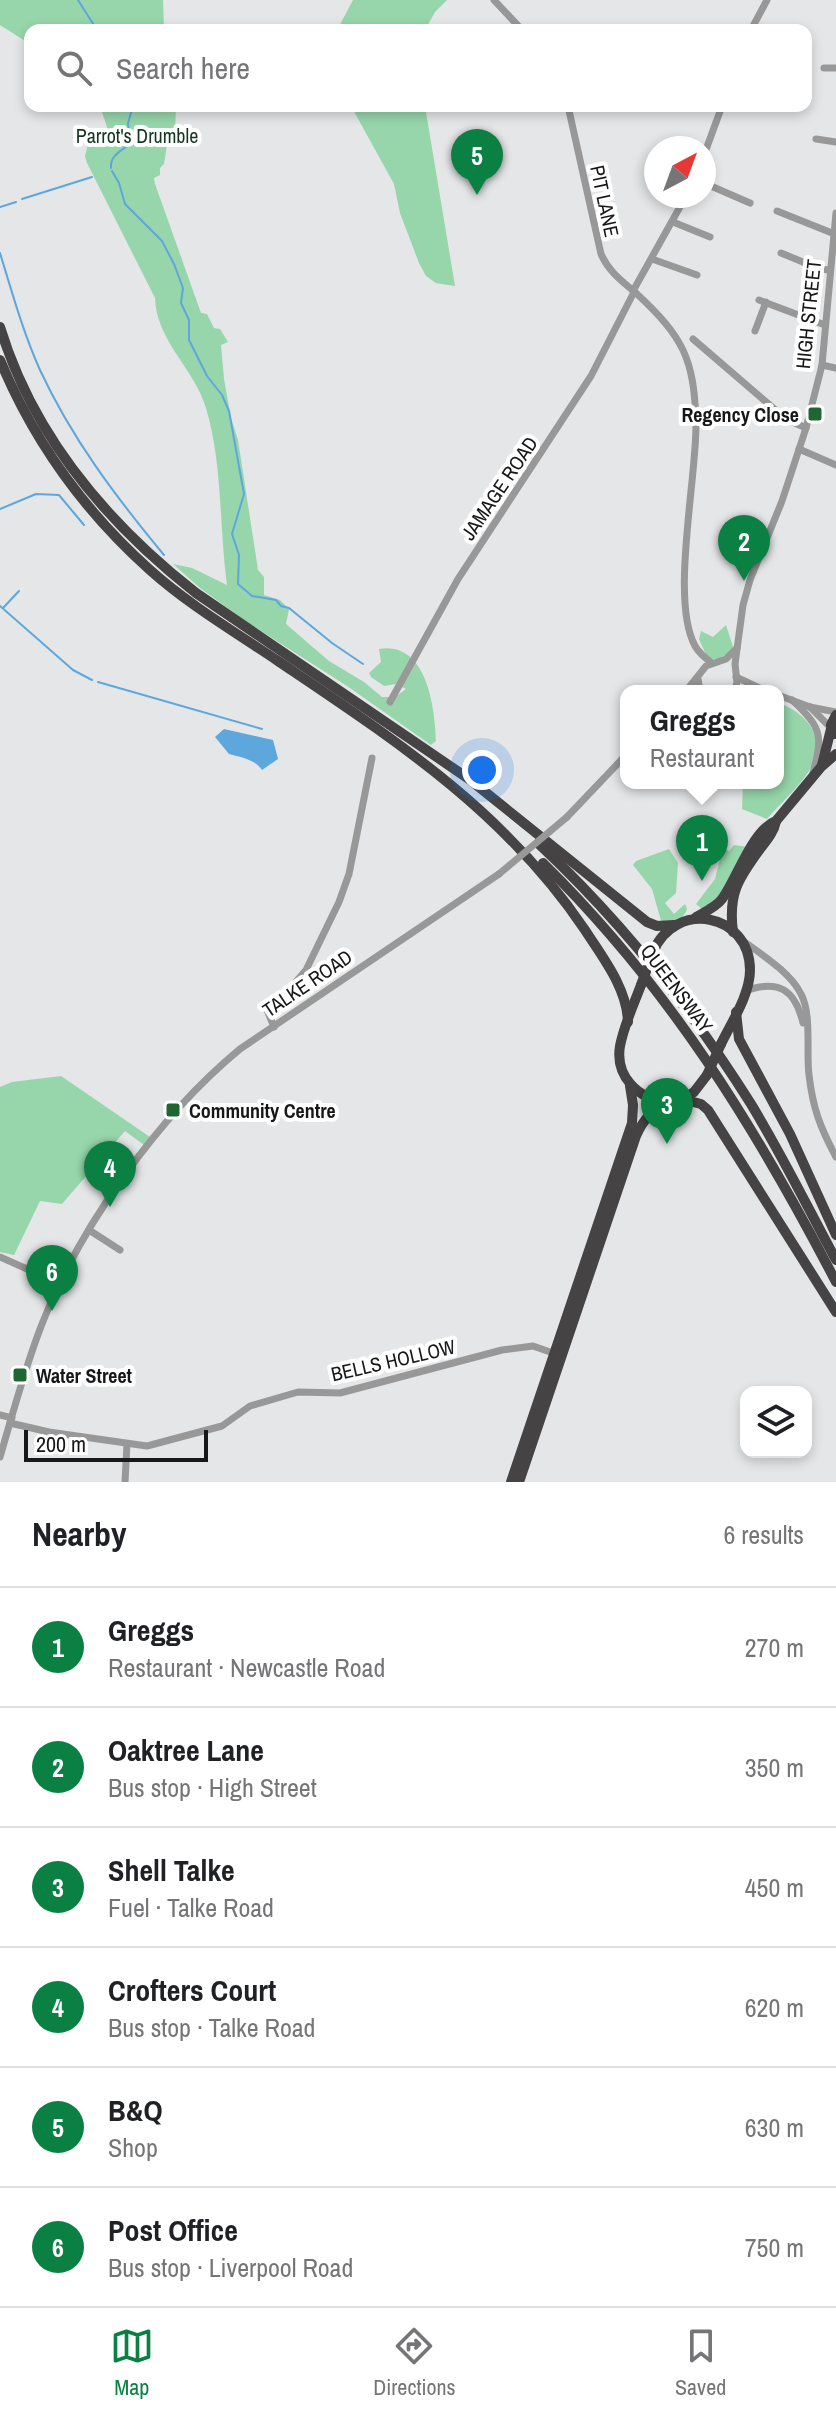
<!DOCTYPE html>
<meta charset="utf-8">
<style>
body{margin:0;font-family:"Archivo Narrow",sans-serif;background:#f6f6f6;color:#202124}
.controls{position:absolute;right:24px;bottom:24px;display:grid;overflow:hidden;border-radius:16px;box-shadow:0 4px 12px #0003}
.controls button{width:72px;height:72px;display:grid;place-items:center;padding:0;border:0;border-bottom:2px solid #e0e0e0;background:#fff;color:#202124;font:40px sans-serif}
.compass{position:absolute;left:644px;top:136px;width:72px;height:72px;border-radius:50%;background:#fff;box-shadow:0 4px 12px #0003;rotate:41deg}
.scale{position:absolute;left:24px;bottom:20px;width:184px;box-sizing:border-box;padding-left:8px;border:4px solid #171718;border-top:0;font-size:22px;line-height:28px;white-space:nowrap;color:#171718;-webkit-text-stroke:6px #fff;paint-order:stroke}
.you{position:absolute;left:482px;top:770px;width:28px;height:28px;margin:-20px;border:6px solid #fff;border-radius:50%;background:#1a73e8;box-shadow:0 0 0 12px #1a73e833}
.badge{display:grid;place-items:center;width:52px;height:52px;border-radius:50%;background:#0b8043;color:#fff;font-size:26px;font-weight:700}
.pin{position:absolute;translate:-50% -66px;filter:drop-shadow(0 2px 4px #0008)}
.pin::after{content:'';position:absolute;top:42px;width:28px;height:24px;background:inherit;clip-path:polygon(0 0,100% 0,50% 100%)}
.popup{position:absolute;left:620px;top:685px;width:164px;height:104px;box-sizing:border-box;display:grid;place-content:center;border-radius:16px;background:#fff;filter:drop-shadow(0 2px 6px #0005);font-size:26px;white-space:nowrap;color:#757577}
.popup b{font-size:30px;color:#202124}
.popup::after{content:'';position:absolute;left:50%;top:100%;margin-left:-16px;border:16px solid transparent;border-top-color:#fff}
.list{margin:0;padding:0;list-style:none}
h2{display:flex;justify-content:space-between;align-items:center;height:104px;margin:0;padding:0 32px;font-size:34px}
h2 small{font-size:26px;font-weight:400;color:#757577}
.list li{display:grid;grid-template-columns:52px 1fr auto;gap:24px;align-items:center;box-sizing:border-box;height:120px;padding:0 32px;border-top:2px solid #e0e0e0}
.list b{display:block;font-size:30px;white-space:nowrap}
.list p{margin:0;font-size:26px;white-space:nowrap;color:#757577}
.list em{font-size:26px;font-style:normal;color:#757577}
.icon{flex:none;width:44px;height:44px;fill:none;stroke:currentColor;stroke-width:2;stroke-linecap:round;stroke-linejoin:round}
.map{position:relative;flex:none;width:836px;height:1482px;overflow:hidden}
.search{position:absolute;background:#fff;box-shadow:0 4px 12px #0003;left:24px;right:24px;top:24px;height:88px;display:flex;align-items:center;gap:20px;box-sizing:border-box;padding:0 28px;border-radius:16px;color:#757577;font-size:30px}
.sheet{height:824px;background:#fff}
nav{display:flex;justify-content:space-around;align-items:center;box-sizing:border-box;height:112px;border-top:2px solid #e0e0e0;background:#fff;font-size:22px;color:#757577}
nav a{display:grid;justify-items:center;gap:4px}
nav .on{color:#0b8043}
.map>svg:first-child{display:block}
</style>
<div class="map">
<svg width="836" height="1482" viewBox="0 0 836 1482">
<rect width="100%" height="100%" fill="#e4e6e7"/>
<g fill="#97d6ab">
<polygon points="0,0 163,0 164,30 30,30 30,44 0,25"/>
<polygon points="353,0 447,0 435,12 425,30 337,30"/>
<path d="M100,106h76l-1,29 -8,10 -3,19 -4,4v7l-6,3 1,6 46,129 6,1 7,14 6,1 8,13 -7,3 3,34 7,39 7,22 20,130 6,7v18l16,5 9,9 -3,15 43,37 35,21 18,15h13l11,-8 -10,-5 -12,2 -13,-9 -2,-4 12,-11 -2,-13c48,-8 56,59 57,92l-5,4 -84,-59 -100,-64 -47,-34 -27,-24 19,4 35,17c-8,-58 -4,-120 -21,-177 -11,-38 -50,-68 -51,-110l-68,-135 -2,-7 5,-20 15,-2 3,-4z"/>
<polygon points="351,106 425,106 455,286 436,283 426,276 419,263 400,213 394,184"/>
<polygon points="726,625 734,650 716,660 707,657 699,639 701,631 713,637"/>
<path d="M778,703c31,10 50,37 31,68 -11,17 -29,33 -42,48l-25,-10 1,-26h35z"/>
<path d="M715,844l14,7 5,-6 14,2c-13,23 -23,49 -46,62l-6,-5 19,-25 5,-20 -17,-11z"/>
<path d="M669,849l9,14 -2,30 -11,10 9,11 11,-10 2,5c-4,12 -15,14 -25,15l-10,-35 -19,-24 3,-4z"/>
<polygon points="61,1076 150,1137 144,1145 125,1131 62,1204 40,1201 14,1255 0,1252 0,1087 12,1082"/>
</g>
<path fill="#5da7dd" d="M224,729l49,11 5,19 -16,11c-7,-11 -23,-13 -33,-16l-14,-17z"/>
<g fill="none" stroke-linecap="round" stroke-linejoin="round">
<g stroke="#5da7dd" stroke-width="2">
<polyline points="78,0 97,30"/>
<path d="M111,168c-1,-14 12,-17 19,-25l-2,-20 5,-17"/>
<polyline points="112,171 119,183 125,204 162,241 174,264 183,288 181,303 189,320 189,340 207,376 222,395 229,411 244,494 232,534 239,555 238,584 252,596 276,600 281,606 289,608 332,643 363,664"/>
<polyline points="22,199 92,177"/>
<polyline points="0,207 16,202"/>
<path d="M0,253c12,39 23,79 40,117 32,69 76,127 124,185"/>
<polyline points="0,509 36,494 59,495 84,525"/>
<polyline points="0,606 73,670 92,680"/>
<polyline points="3,608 19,591"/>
<polyline points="98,682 262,729"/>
</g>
<g stroke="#999898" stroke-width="7">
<polyline points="494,0 522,30"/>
<polyline points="751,30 767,0"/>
<polyline points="824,68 836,68"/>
<path d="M568,106l33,148c8,18 21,27 36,40 46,43 57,64 59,128 1,56 -26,178 -1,224 4,7 10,12 17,17"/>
<polyline points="816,139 836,142"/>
<polyline points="704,155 722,106"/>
<polyline points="704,183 750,203"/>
<polyline points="777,211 832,233"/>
<polyline points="673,222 710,237"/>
<polyline points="781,253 820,269 829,270"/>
<polyline points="652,259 697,275"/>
<polyline points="633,291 686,196"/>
<polyline points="759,300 825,325"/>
<polyline points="755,331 766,302"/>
<polyline points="693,339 786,419 806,428"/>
<polyline points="822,365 836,368"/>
<polyline points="799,449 836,465"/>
<polyline points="736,677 766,691"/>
<polyline points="698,679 700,691"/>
<polyline points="686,691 706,666 726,659 737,648"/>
<polyline points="735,691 737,682 735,664 743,605 750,580 782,501 806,428 822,365 836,213"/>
<polyline points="747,691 759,689"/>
<polyline points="778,695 810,707 836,712"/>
<path d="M792,700c30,28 31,35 21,73"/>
<polyline points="390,702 458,579 591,376 634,292"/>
<polyline points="810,707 831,728"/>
<polyline points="567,817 626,755"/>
<path d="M742,940c20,15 48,32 59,54 11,20 5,58 8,81 4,34 11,52 27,82"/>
<path d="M745,991c33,-12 50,-2 58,32"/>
<polyline points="274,1027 267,1010 288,991 306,970 339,902 349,874 372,758"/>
<polyline points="89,1230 120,1250"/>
<polyline points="0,1257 27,1269 57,1288"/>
<polyline points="0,1415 12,1418"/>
<polyline points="10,1423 49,1432 147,1446 222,1426 250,1406 298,1392 340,1393 502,1350 533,1346 553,1353"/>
<path d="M0,1457c13,-44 25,-90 42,-133 38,-98 117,-208 198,-275l259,-175"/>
<polyline points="125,1482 127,1444"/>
</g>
<g stroke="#454343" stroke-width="10">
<path d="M0,327c33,109 108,197 196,266l273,186 178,143 10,4 17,-1"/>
<path d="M0,360c34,82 84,151 150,210 39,35 85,62 128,91 117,79 227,150 307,269 18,28 42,58 43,92"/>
<polyline points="835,734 831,725 836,715"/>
<polyline points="822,765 831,729"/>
<path d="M539,844c81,76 153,166 212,260 31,51 57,104 85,156"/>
<path d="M543,863c126,124 212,263 293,419"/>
<path d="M696,917c9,-5 20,-10 26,-18 15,-20 30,-69 54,-78l45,-54 15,-13"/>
<path d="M733,932c-5,-38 5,-53 27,-83 7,-9 14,-17 16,-28"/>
<path d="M653,952c22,-53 97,-39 97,18 0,25 -19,53 -29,74"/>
<path d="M641,985c-7,19 -17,40 -21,61 -5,30 18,54 47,55"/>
<polyline points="736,1012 739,1039 790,1134 836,1235"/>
<polyline points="682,1099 701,1104 708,1110 836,1312"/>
<polyline points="683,1099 694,1092 707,1075"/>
<polyline points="511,1482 632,1123 633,1105 630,1086"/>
<path d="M519,1482l117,-346c8,-18 17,-27 35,-35"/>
</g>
<polyline stroke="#999898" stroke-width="7" points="499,874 567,817"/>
<g stroke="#454343" stroke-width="10">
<polyline points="641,985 653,952"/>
<polyline points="707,1075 721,1044"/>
</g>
</g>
<g fill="#1e6733" stroke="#fff" stroke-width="3">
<rect x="807" y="406" width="16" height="16" rx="4"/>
<rect x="165" y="1102" width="16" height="16" rx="4"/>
<rect x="12" y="1367" width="16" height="16" rx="4"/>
</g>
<g text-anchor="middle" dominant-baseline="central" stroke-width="8" stroke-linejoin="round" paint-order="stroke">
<g font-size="20" fill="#143621" stroke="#fff">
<text x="137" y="135">Parrot's Drumble</text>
</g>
<g font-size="20" fill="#171718" stroke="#fff">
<text transform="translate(605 201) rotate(78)">PIT LANE</text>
<text transform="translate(808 314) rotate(-84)">HIGH STREET</text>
<text transform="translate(499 488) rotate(-56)">JAMAGE ROAD</text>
<text transform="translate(307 983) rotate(-34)">TALKE ROAD</text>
<text transform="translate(677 988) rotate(53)">QUEENSWAY</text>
<text transform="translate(393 1360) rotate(-13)">BELLS HOLLOW</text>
</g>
<g font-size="20" font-weight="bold" fill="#171718" stroke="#fff" text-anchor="start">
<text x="799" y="414" text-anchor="end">Regency Close</text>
<text x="189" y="1110">Community Centre</text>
<text x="36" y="1375">Water Street</text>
</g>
</g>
</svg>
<div class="controls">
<button><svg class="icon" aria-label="layers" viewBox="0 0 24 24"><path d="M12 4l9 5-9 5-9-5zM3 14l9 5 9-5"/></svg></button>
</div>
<svg class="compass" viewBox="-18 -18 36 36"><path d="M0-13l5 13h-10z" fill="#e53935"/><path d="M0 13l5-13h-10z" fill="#757577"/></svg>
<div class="scale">200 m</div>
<div class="you"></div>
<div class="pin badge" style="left:702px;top:881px">1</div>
<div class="popup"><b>Greggs</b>Restaurant</div>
<div class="pin badge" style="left:744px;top:581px">2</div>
<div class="pin badge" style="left:667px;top:1144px">3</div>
<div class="pin badge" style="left:110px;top:1207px">4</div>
<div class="pin badge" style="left:477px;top:195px">5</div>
<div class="pin badge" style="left:52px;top:1311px">6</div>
<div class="search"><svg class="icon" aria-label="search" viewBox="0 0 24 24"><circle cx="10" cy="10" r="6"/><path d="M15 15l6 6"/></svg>Search here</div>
</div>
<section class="sheet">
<h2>Nearby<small>6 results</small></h2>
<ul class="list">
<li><span class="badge">1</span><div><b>Greggs</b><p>Restaurant · Newcastle Road</p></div><em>270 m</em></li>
<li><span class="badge">2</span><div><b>Oaktree Lane</b><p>Bus stop · High Street</p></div><em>350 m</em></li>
<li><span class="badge">3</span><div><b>Shell Talke</b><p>Fuel · Talke Road</p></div><em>450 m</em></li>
<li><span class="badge">4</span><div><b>Crofters Court</b><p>Bus stop · Talke Road</p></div><em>620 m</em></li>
<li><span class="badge">5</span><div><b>B&amp;Q</b><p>Shop</p></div><em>630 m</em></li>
<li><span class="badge">6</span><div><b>Post Office</b><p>Bus stop · Liverpool Road</p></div><em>750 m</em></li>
</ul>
</section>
<nav>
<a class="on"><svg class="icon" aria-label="map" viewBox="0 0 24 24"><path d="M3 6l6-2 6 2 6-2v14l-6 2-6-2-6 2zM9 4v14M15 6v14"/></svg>Map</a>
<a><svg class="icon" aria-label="directions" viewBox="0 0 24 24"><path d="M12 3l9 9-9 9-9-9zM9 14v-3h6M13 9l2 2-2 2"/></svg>Directions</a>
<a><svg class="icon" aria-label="saved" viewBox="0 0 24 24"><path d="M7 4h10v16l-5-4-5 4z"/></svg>Saved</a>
</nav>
